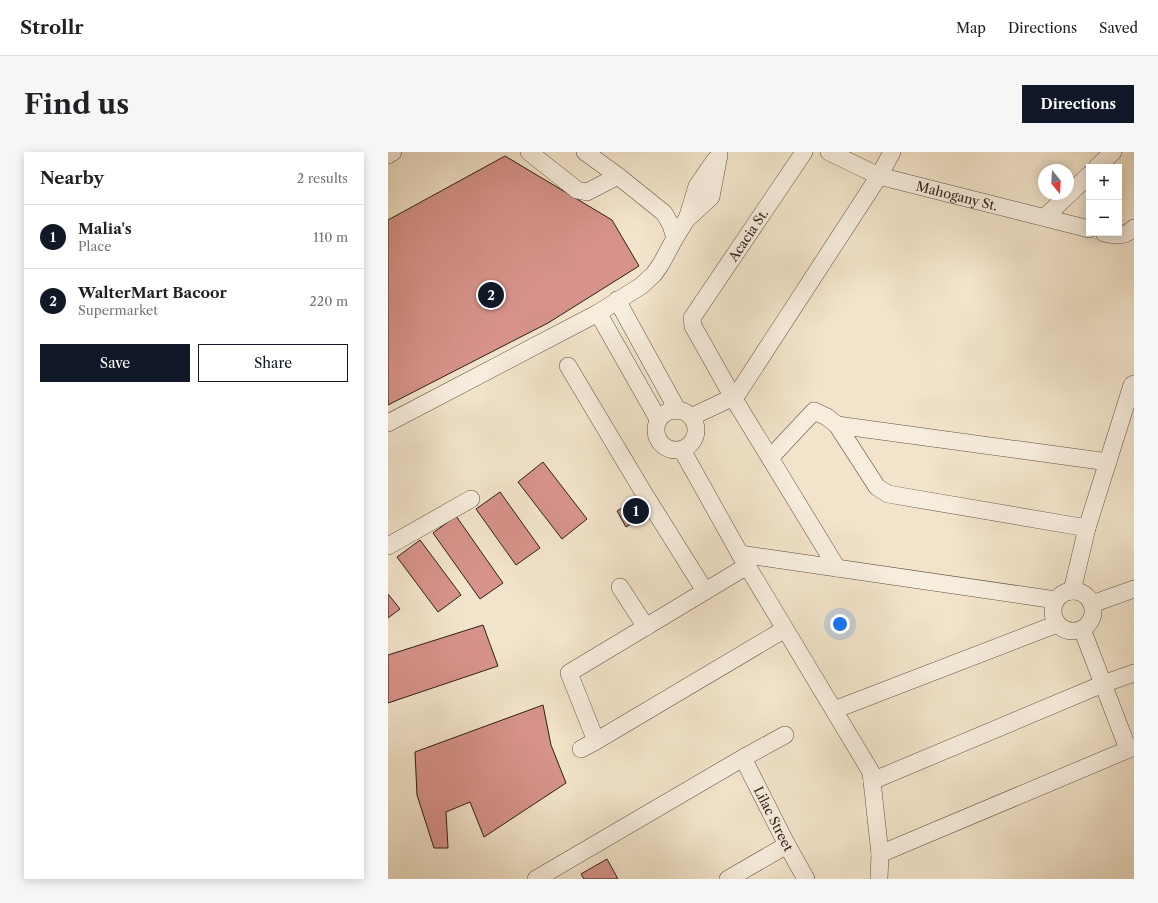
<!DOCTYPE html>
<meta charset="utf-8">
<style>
body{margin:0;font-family:"Libre Caslon Text",serif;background:#f6f6f6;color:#202124}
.controls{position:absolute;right:12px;top:12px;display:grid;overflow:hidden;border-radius:0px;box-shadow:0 2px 10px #0003}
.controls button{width:36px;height:36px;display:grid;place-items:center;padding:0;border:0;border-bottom:1px solid #e0e0e0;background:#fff;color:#202124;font:20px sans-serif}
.compass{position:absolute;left:650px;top:12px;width:36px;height:36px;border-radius:50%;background:#fff;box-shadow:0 2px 10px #0003;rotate:162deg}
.you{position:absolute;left:452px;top:472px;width:14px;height:14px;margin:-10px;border:3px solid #fff;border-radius:50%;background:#1a73e8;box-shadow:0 0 0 6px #1a73e833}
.badge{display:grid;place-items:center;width:26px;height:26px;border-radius:50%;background:#111827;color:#fff;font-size:13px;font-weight:700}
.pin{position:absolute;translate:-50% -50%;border:2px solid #fff;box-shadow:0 1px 4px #0006}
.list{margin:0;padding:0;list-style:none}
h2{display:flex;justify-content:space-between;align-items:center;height:52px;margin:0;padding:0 16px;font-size:17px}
h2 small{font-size:13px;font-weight:400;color:#757577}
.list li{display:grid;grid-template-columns:26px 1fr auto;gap:12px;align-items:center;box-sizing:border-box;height:64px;padding:0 16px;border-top:1px solid #e0e0e0}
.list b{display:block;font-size:15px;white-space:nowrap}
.list p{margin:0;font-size:13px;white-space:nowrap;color:#757577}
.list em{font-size:13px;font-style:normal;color:#757577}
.actions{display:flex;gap:8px;padding:12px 16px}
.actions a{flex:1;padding:9px 0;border:1px solid #111827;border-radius:0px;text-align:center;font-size:14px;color:#111827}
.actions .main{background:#111827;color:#fff}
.map{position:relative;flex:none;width:746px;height:727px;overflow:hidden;border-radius:0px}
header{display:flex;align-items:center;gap:24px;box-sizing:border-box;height:56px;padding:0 20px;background:#fff;border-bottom:1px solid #e0e0e0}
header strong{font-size:19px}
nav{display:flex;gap:22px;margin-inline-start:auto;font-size:14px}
.intro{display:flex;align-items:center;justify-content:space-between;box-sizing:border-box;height:96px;padding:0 24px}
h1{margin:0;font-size:28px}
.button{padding:10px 18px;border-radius:0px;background:#111827;color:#fff;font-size:14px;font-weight:700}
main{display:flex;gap:24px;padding:0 24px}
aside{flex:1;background:#fff;border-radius:0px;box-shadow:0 2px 10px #0003}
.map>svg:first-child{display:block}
</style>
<header>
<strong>Strollr</strong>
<nav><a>Map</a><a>Directions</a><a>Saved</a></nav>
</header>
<div class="intro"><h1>Find us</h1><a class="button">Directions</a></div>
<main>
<aside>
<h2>Nearby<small>2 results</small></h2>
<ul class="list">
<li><span class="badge">1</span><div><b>Malia's</b><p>Place</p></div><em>110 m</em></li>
<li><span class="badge">2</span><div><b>WalterMart Bacoor</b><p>Supermarket</p></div><em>220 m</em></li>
</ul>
<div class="actions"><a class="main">Save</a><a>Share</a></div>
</aside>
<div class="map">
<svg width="746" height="727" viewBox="0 0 746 727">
<rect width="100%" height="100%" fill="#f2e4ca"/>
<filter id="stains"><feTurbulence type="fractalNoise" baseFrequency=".005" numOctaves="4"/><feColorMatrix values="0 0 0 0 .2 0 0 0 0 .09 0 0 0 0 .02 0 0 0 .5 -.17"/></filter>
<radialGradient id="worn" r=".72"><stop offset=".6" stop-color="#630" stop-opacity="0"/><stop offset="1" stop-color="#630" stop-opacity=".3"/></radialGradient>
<g fill="#d7938a" stroke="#2d1f19">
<polygon points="117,4 224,68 251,114 160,171 0,253 0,68"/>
<polygon points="155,310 199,367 174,387 130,330"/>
<polygon points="112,340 152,396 128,413 88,357"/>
<polygon points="257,343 266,358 238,375 229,359"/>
<polygon points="68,364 115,431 92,447 45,381"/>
<polygon points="32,388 73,443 50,460 9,405"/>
<polygon points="0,442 12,457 0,466"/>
<polygon points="95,473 110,514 0,551 0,503"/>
<polygon points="155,553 163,593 178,631 96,685 82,650 58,660 60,696 46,696 29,643 27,600"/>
<polygon points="219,707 230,727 196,727 193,722"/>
</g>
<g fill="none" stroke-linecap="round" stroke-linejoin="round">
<g stroke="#5e5045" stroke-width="18">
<g id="minor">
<polyline points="141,0 189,38 199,40 230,24"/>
<polyline points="416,0 304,166 305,174 346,247 449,416"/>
<path id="s1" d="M441,0l50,24 210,53"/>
<polyline points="0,3 5,0"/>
<polyline points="709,15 725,0"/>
<polyline points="657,65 701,23"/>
<polyline points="299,67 309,34 327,8"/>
<path d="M716,81c13,3 20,4 30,-5"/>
<polyline points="287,86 298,68 323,45 331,3"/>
<polyline points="229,148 290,259"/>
<polyline points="210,161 270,267"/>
<polyline points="180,214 257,343 317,439"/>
<circle cx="288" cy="278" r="20"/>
<polyline points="303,265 339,248 346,247 491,24 504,0"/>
<polyline points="0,271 210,161 253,134 266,122 273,112 287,86 283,73 276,61 230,24 197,0"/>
<polyline points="449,273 720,310"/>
<polyline points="294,298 352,402 483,620 492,702 491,727"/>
<polyline points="382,306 426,259 439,265 449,273 489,335 500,342 699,376"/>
<polyline points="0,394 83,347"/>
<polyline points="352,402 668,448"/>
<polyline points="359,414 181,521 208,589 397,477"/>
<polyline points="232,435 258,475"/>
<circle cx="685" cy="459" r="20"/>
<polyline points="684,439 699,376 744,233 746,232"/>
<polyline points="704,452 746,437"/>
<polyline points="694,477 740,597"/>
<polyline points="446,558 669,472"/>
<polyline points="193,597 208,589"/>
<path id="s2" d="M355,606l44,87 19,34"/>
<polyline points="484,629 715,532 746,521"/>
<polyline points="492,702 746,595"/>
<polyline points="148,727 355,606 397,583"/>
<polyline points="340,727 399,693"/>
</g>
</g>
<use href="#minor" stroke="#f7eddd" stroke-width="17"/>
</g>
<g text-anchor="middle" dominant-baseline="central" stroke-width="3" stroke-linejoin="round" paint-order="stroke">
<g font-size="13" fill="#2d1f19" stroke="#f7eddd">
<text stroke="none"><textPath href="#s1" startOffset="136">Mahogany St.</textPath></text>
<text transform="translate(360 83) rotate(-56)">Acacia St.</text>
<text stroke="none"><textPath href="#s2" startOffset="68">Lilac Street</textPath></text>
</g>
</g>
<rect width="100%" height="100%" filter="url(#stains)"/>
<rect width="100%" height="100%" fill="url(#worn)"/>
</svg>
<div class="controls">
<button>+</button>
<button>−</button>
</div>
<svg class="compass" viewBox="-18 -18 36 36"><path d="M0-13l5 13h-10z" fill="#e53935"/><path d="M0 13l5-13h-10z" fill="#757577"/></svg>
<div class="you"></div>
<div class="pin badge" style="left:248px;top:359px">1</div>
<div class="pin badge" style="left:103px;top:143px">2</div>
</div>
</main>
